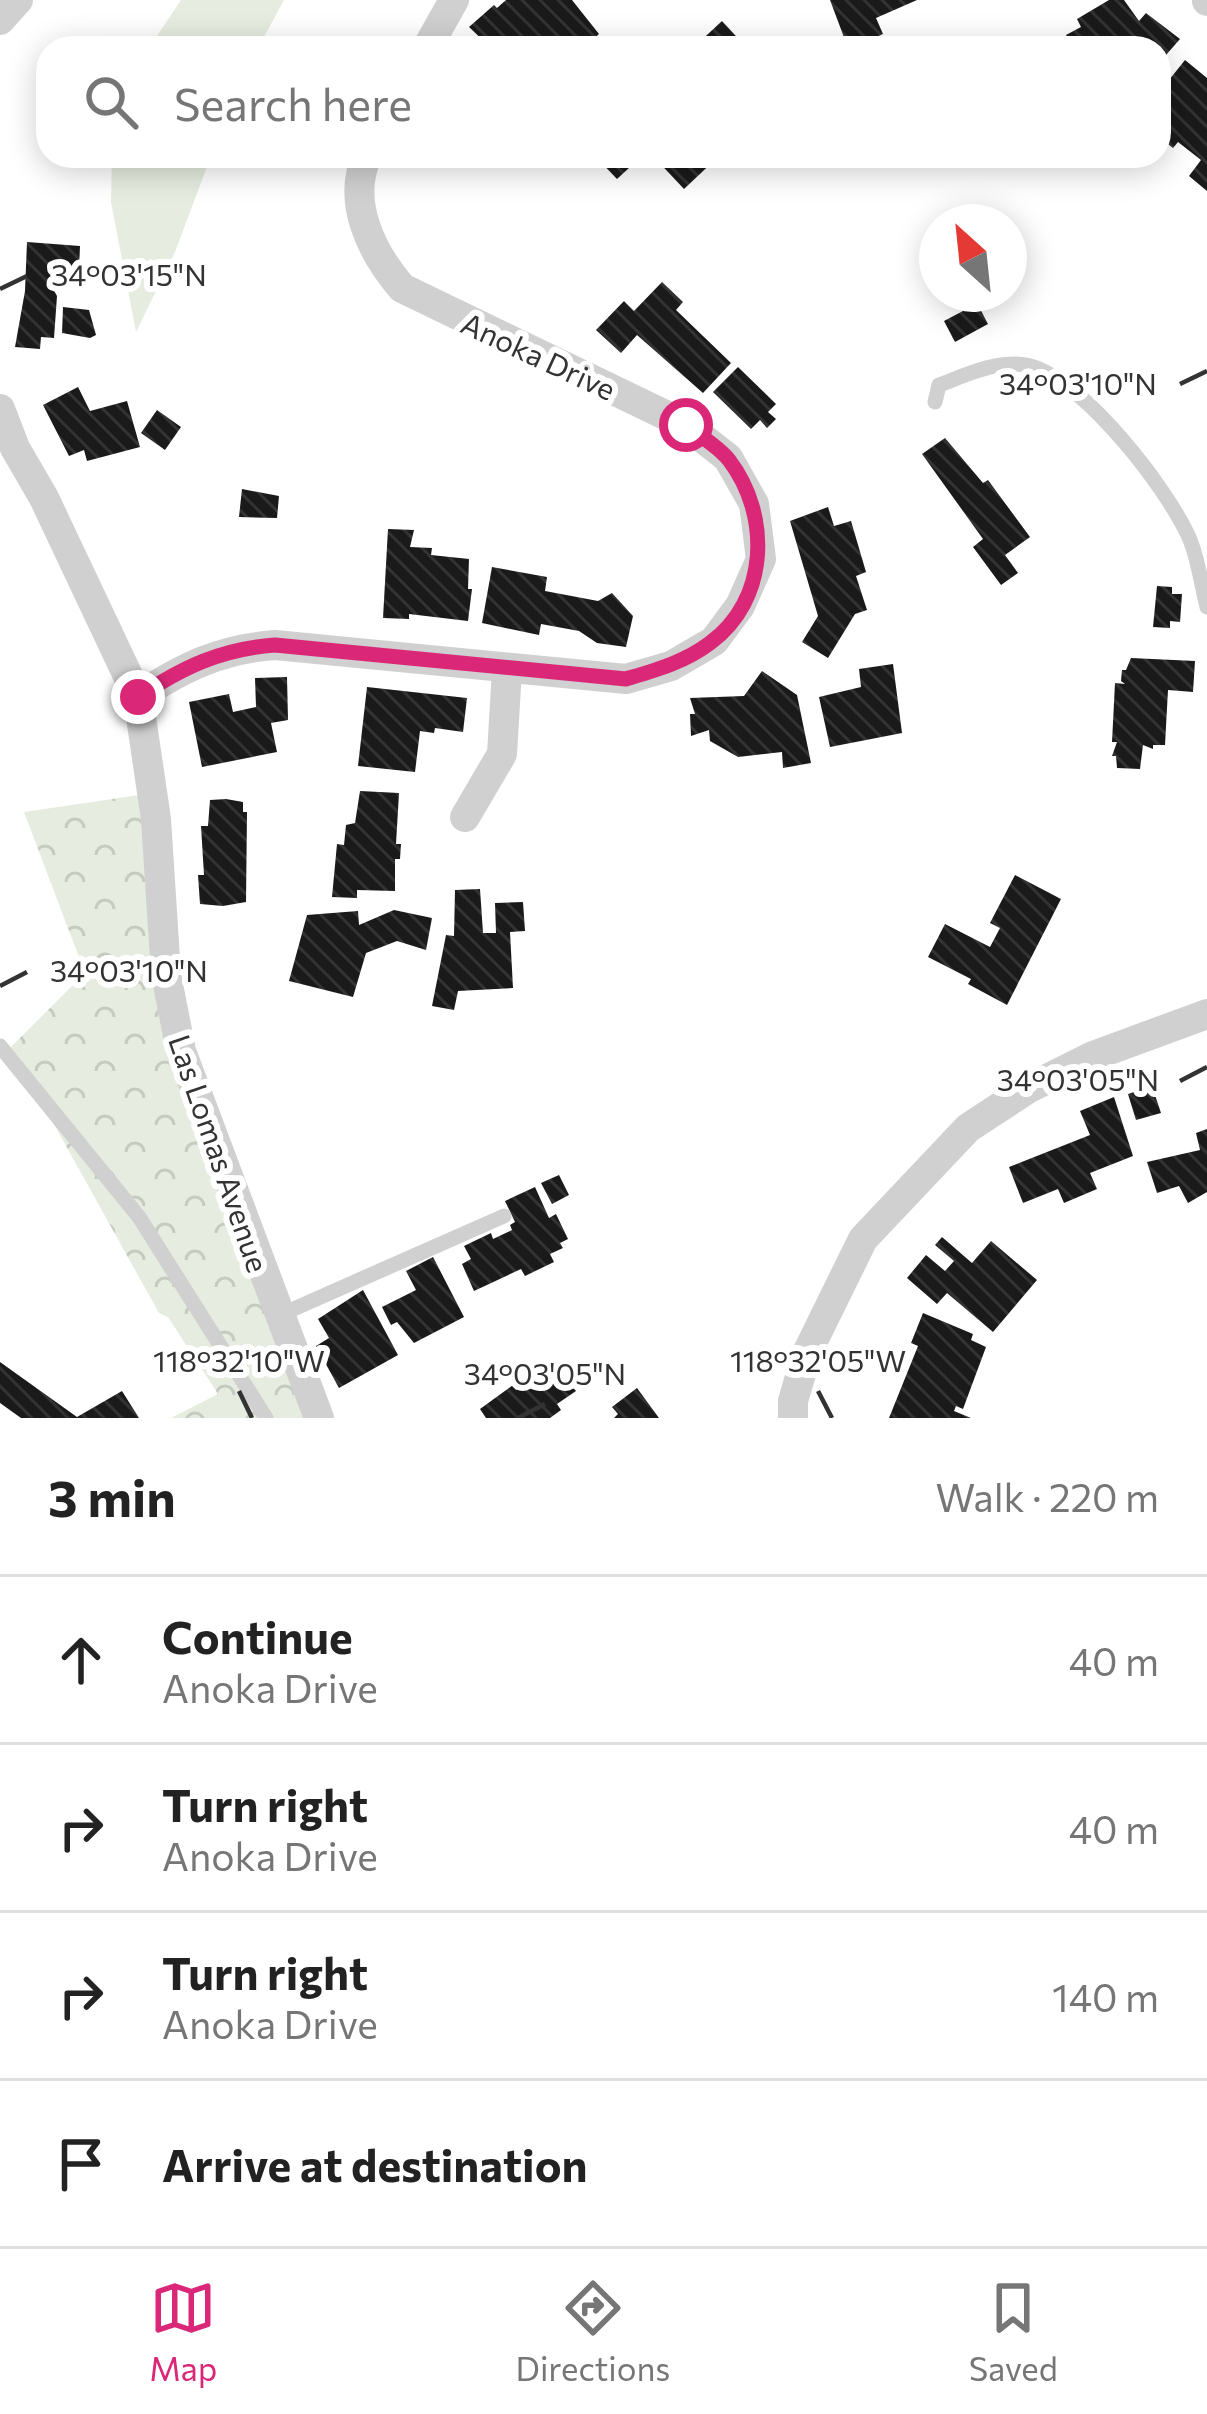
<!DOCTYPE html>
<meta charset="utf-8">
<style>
body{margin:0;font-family:Commissioner,sans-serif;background:#f2f2f2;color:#222}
.compass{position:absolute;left:919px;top:204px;width:108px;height:108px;border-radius:50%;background:#fff;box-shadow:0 6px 30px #0003;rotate:333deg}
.stop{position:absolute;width:36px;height:36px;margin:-27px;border:9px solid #db2777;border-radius:50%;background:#fff}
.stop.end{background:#db2777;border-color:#fff;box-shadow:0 3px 12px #0008}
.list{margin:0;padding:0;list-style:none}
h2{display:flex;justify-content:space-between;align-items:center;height:156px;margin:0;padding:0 48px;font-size:51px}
h2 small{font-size:39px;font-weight:400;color:#767676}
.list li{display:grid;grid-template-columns:78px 1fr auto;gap:36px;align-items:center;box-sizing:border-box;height:168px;padding:0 48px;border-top:3px solid #e0e0e0}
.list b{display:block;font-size:45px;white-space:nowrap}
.list p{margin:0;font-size:39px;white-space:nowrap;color:#767676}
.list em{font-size:39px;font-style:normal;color:#767676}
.icon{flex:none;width:66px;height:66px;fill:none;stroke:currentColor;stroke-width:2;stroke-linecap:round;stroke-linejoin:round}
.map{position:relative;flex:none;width:1207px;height:1418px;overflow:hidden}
.search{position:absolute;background:#fff;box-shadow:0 6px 30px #0003;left:36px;right:36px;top:36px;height:132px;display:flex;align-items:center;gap:30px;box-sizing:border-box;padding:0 42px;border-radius:36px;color:#767676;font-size:45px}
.sheet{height:828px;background:#fff}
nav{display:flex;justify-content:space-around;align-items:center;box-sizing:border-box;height:168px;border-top:3px solid #e0e0e0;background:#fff;font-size:33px;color:#767676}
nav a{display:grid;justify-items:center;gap:6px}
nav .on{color:#db2777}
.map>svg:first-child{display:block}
</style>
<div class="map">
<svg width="1207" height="1418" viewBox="0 0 1207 1418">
<defs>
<pattern id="forest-crowns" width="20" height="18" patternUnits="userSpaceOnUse" patternTransform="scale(3)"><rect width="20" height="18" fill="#e6ecdf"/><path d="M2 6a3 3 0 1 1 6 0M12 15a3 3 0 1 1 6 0" fill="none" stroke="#c6cbc0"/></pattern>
<pattern id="building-back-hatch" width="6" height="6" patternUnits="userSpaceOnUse" patternTransform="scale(3)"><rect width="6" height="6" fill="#1a1a1a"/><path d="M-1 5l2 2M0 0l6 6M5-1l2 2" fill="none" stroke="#333"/></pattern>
</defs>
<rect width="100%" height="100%" fill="#fff"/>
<g fill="#e6ecdf">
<polygon points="181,0 284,0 258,48 149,48"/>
<polygon points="112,156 211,156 175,252 136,332 111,202"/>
</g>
<polygon fill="url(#forest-crowns)" points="153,793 166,974 319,1418 171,1418 218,1394 168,1317 159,1313 11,1047 85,973 24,812"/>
<g fill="url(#building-back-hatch)">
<polygon points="506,0 572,0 599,34 583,48 569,37 552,48 491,48 469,27 494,5 497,8"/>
<polygon points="830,0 917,0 876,18 883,34 852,48 848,48"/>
<polygon points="1109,0 1124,0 1139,21 1146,13 1180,39 1159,63 1159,48 1074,48 1066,35 1081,27 1077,19"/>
<polygon points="722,21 747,48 693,48"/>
<polygon points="1185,60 1207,78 1207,191 1189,176 1201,160 1178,142 1173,148 1159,137 1159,85 1165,85"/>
<polygon points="595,156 642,156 617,179"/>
<polygon points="653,156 719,156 684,189"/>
<polygon points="27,242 80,246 79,270 53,268 52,287 57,296 54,338 41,337 40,349 15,347 25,291"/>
<polygon points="662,282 683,302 676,310 731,363 703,393 637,335 621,353 596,330 624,301 634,311"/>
<polygon points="967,301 970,307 977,303 988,324 955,342 944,321 963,311 959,305"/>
<polygon points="63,307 89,310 96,335 90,338 62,333"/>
<polygon points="738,367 776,404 768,412 776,419 767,428 760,420 751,429 713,392"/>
<polygon points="78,387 90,411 127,401 140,447 87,461 84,450 69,456 43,405"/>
<polygon points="157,410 181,427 165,450 141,433"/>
<polygon points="945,438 983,483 988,480 1030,537 1005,555 1018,573 1001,585 973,547 983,539 922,454"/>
<polygon points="242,489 279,496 277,518 239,517"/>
<polygon points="828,507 834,526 851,521 866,572 856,576 867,610 855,614 828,658 802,642 818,616 790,521"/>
<polygon points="388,529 414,530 410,547 432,548 431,555 469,559 468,589 472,589 468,621 409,614 409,619 383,618"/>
<polygon points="492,567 547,577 545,591 598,601 612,593 633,616 626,647 597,643 579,631 541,624 539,635 482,623"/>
<polygon points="1157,586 1172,587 1172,594 1182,594 1180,622 1170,621 1170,628 1153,627"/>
<polygon points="1131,658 1195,661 1193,692 1168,690 1165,745 1153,745 1153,749 1143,745 1140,769 1117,768 1116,756 1112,756 1117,742 1112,742 1115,683 1125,684 1121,681 1122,670 1126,670"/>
<polygon points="893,664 902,733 830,747 819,697 861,687 859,669"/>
<polygon points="762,671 797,695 811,763 783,768 782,752 738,757 710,741 709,730 691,736 690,714 695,714 690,698 744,696"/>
<polygon points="287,677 288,720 271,723 277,752 202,767 189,702 229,694 233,712 256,707 255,678"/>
<polygon points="367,687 467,698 463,732 435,728 434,733 420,731 415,772 358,766"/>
<polygon points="360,791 399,793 396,844 401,844 400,859 395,859 395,891 357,890 357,898 332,897 337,844 344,845 346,825 355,823"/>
<polygon points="226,799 243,802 243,812 247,812 246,902 223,906 200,904 198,875 204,875 201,826 208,826 210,800"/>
<polygon points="1015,875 1061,899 1007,1005 968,984 971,979 928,957 945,924 990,947 1000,928 990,923"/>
<polygon points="480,889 483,933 496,933 495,903 523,902 525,931 510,932 513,988 458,991 454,1010 432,1006 446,935 454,936 455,890"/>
<polygon points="394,910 432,918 426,950 397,941 366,953 353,997 289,981 307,915 358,911 359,925"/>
<polygon points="1152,1086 1161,1113 1136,1120 1128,1094"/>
<polygon points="1114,1097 1133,1156 1090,1173 1097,1189 1064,1203 1058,1189 1023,1203 1009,1167 1090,1135 1080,1111"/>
<polygon points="1207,1129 1207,1192 1188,1203 1179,1186 1157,1193 1147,1162 1200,1150 1196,1133"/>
<polygon points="559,1175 569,1195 552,1204 541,1183"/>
<polygon points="535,1187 549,1218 556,1214 568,1239 560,1243 563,1248 550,1254 554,1262 525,1276 521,1269 474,1291 462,1264 471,1259 464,1246 491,1233 493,1239 512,1230 510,1225 515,1222 505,1201"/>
<polygon points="942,1237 972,1263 991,1241 1037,1280 993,1332 947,1293 937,1304 907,1278 926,1255 945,1271 954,1261 935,1245"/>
<polygon points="433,1257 464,1317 414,1343 397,1322 391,1325 382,1307 416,1290 406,1271"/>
<polygon points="363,1290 398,1355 339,1388 316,1346 329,1338 318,1319"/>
<polygon points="923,1313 973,1334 971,1340 986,1347 963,1409 956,1406 954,1411 971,1418 889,1418 918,1346 911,1343"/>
<polygon points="0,1362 77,1417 122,1391 139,1418 21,1418 0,1403"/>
<polygon points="562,1372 576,1391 557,1404 561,1410 550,1418 486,1418 480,1409 513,1385 516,1390 530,1380 534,1385"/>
<polygon points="637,1388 659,1418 614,1418 618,1414 612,1407"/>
</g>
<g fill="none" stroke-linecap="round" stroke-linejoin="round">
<g stroke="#d0d0d0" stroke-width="15">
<path d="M935,402l4,-17c30,-11 67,-30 100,-16 52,23 124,114 149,166 10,21 13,49 19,72"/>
<polyline points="0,1046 139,1217 266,1418"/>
<polyline points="280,1315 504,1216"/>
</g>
<g stroke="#d0d0d0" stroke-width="30">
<polyline points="1207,0 1207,1"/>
<polyline points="0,20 18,0"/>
<polyline points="427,48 454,0"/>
<polyline points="0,409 15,448 44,498 138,697 156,819 166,974 181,1051 319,1418"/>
<path d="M138,697c45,-30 83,-48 137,-52l351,34 45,-13 43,-25 26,-35 21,-47 -7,-55 -26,-46 -42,-33 -284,-137c-30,-35 -56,-86 -35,-132"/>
<polyline points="465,817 502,754 507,670"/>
<polyline points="793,1418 793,1401 807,1353 863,1239 968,1128 1029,1088 1093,1056 1207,1014"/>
</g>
</g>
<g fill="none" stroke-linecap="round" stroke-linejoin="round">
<path stroke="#db2777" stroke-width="15" d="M138,697c45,-30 83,-48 137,-52l351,34c30,-9 59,-17 84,-36 59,-43 61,-128 19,-183 -10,-13 -29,-24 -43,-35"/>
</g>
<path fill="none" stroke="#333" stroke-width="4.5" d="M0,289l27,-13M1180,384l27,-13M0,986l27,-14M1180,1081l27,-14M239,1391l13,27M818,1391l14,27M518,1418l27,-14"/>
<g text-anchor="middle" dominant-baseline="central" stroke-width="12" stroke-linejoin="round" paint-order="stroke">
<g font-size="30" fill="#333" stroke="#fff">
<text transform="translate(539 355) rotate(25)">Anoka Drive</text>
<text transform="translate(220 1153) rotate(71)">Las Lomas Avenue</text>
</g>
</g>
<g font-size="30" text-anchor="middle" fill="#333" stroke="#fff" stroke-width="12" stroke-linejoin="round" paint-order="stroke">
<text x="129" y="286">34°03'15"N</text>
<text x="1078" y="395">34°03'10"N</text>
<text x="129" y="982">34°03'10"N</text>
<text x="1078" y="1091">34°03'05"N</text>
<text x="239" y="1372">118°32'10"W</text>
<text x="818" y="1372">118°32'05"W</text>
<text x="545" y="1385">34°03'05"N</text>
</g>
</svg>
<svg class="compass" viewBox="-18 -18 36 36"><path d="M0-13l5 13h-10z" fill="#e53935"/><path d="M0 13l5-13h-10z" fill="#767676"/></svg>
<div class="stop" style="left:686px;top:425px"></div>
<div class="stop end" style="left:138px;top:697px"></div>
<div class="search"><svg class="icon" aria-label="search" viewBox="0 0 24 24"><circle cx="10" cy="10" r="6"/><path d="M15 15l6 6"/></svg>Search here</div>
</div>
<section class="sheet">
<h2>3 min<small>Walk · 220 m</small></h2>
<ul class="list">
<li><svg class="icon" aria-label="ahead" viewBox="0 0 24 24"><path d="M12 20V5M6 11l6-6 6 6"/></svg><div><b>Continue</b><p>Anoka Drive</p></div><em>40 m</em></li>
<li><svg class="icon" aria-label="right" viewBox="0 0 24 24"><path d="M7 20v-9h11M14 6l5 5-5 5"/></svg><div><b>Turn right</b><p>Anoka Drive</p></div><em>40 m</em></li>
<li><svg class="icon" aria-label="right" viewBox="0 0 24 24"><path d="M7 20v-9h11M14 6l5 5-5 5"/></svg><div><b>Turn right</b><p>Anoka Drive</p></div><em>140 m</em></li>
<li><svg class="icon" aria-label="arrive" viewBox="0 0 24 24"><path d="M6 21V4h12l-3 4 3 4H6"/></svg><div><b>Arrive at destination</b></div></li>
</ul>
</section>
<nav>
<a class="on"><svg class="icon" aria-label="map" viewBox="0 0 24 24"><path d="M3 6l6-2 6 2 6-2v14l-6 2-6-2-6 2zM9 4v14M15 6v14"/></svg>Map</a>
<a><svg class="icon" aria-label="directions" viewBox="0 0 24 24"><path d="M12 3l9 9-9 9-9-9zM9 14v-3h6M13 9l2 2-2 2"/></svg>Directions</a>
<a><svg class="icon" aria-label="saved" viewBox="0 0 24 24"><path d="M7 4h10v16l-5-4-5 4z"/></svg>Saved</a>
</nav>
